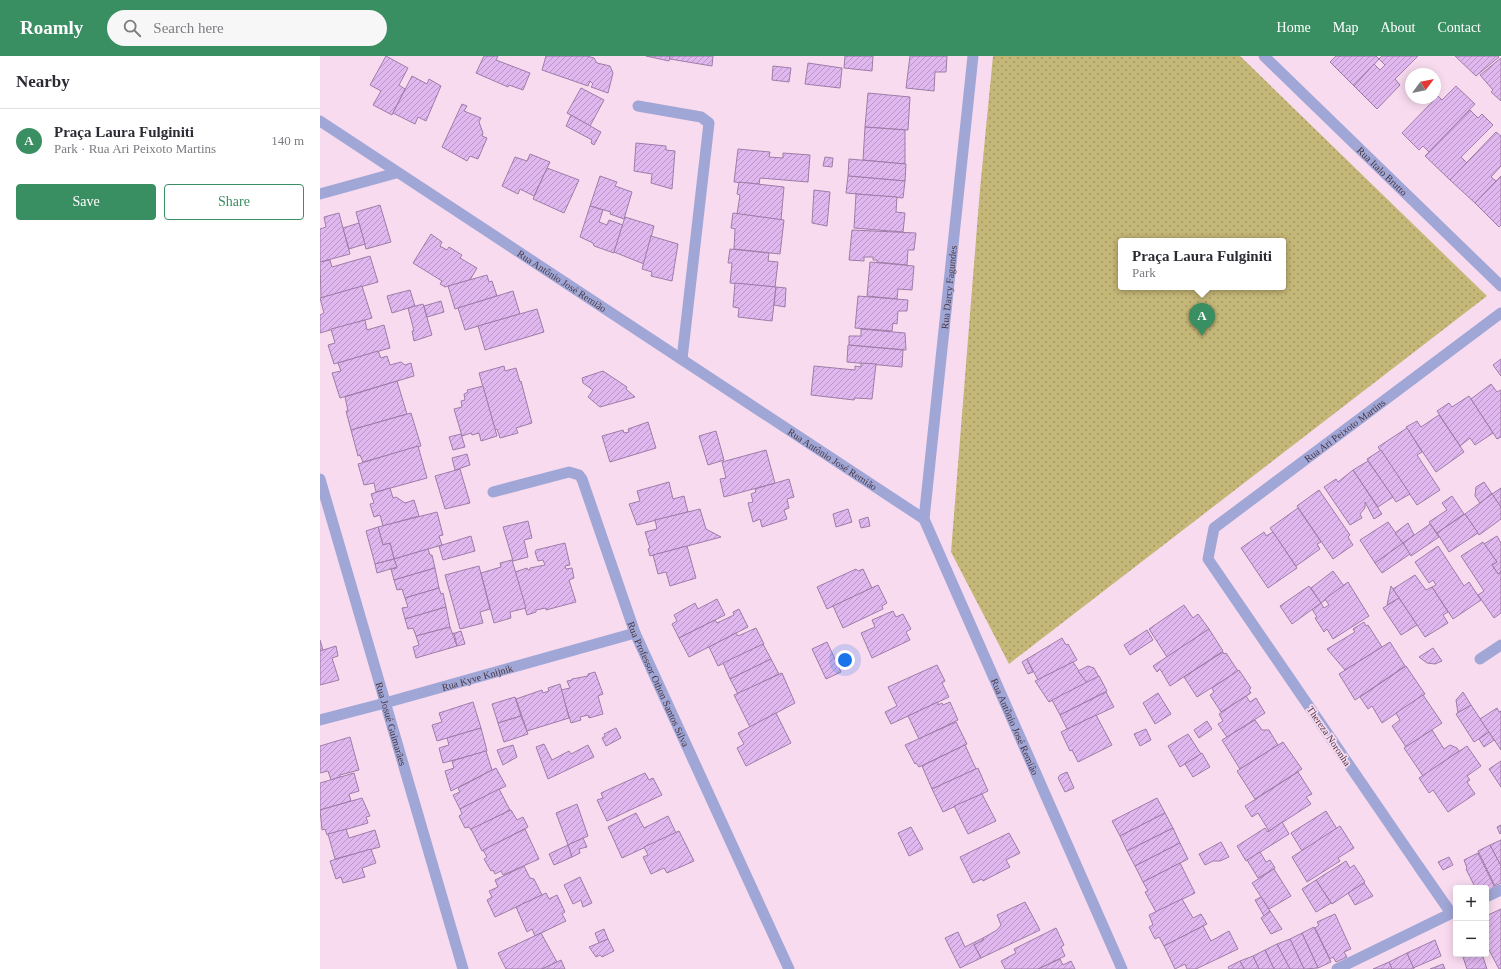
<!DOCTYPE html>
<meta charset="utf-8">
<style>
body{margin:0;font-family:Georgia,serif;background:#f7f7f7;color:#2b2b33}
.controls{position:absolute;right:12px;bottom:12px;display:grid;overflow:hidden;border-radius:4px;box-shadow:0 2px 10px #0003}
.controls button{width:36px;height:36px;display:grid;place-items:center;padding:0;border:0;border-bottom:1px solid #e1e1e2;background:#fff;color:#2b2b33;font:20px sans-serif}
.compass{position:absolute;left:1085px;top:12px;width:36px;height:36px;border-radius:50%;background:#fff;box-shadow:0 2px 10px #0003;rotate:58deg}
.you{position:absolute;left:525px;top:604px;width:14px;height:14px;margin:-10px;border:3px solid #fff;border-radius:50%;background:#1a73e8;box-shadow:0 0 0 6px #1a73e833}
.badge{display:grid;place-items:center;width:26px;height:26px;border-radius:50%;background:#398f62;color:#fff;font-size:13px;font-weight:700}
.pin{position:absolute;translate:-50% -33px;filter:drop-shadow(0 1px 2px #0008)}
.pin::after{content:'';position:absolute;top:21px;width:14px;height:12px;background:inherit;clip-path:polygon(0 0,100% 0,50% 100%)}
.popup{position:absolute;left:798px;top:182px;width:168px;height:52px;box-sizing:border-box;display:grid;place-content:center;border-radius:4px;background:#fff;filter:drop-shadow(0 1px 3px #0005);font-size:13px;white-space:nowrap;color:#7c7c81}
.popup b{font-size:15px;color:#2b2b33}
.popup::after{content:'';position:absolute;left:50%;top:100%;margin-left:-8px;border:8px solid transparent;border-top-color:#fff}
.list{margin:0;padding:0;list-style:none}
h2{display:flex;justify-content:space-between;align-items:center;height:52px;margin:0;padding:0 16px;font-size:17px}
h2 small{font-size:13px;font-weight:400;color:#7c7c81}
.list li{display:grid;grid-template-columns:26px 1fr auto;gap:12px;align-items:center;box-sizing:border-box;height:64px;padding:0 16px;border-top:1px solid #e1e1e2}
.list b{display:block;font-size:15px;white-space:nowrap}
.list p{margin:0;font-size:13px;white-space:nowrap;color:#7c7c81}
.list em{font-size:13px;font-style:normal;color:#7c7c81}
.actions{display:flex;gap:8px;padding:12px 16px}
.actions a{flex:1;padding:9px 0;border:1px solid #398f62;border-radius:4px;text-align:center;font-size:14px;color:#398f62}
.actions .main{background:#398f62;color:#fff}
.icon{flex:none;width:22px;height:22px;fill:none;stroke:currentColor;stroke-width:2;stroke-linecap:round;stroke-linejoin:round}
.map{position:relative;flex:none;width:1181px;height:913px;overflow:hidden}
header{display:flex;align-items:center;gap:24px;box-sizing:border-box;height:56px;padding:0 20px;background:#398f62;color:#fff}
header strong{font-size:19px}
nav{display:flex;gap:22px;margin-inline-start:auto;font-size:14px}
.search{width:280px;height:36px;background:#f7f7f7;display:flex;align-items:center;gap:10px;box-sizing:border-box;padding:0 14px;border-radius:22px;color:#7c7c81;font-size:15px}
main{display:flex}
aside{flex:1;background:#fff}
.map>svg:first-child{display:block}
</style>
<header>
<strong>Roamly</strong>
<div class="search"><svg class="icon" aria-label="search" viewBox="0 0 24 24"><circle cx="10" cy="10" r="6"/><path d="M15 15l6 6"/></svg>Search here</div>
<nav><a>Home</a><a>Map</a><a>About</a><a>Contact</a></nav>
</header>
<main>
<aside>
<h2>Nearby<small></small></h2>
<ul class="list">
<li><span class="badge">A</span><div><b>Praça Laura Fulginiti</b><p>Park · Rua Ari Peixoto Martins</p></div><em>140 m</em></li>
</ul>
<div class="actions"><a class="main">Save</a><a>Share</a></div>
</aside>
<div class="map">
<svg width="1181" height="913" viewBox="0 0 1181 913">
<defs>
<pattern id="park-dots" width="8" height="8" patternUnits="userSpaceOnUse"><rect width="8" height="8" fill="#c5b777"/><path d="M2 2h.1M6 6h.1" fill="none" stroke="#a29663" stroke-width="1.8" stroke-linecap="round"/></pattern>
<pattern id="building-hatch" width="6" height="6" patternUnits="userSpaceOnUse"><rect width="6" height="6" fill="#e1b7f0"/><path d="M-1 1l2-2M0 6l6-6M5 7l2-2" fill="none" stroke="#b896c4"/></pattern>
</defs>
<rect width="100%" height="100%" fill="#f9dbf0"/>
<path fill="url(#park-dots)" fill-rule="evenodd" d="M673,0h247l247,240 -478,368 -58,-112 29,-363zM801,185h162v46h-162z"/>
<g fill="url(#building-hatch)" stroke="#9d7da7">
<polygon points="66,0 88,12 79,29 85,33 72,59 53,49 61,35 50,29"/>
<polygon points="164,0 178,0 176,4 210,17 203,34 189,29 188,31 156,17"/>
<polygon points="226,0 267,0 274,2 277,7 290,10 293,17 288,37 271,31 273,28 270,25 268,30 222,14"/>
<polygon points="326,0 350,0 349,5"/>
<polygon points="350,0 393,0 392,10 350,3"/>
<polygon points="525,0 553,0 552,15 524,12"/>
<polygon points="590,0 627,0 626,16 615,16 614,35 586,32"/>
<polygon points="1016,0 1056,0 1059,3 1034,30 1010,6"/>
<polygon points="1062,0 1098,0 1075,23 1080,29 1057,53 1034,30 1054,8 1060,14 1065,9 1059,3"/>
<polygon points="1135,0 1178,0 1179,1 1156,20"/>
<polygon points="1181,2 1181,45 1171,36 1173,34 1160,19"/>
<polygon points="488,7 522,12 520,32 485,28"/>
<polygon points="453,10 471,12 469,26 452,24"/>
<polygon points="92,20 107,28 109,23 121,30 106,65 98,61 95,68 73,57"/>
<polygon points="1136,30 1155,48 1109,96 1103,90 1099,94 1082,77 1118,40 1122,44"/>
<polygon points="261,32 284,44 270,70 247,57"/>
<polygon points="548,37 590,41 588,74 545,71"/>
<polygon points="142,48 147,50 144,55 161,62 159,66 163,77 162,80 167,82 158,103 150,100 147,105 122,91"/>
<polygon points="1150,54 1158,62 1162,58 1173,69 1141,101 1147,107 1130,124 1105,100"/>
<polygon points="251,59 281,76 274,89 271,87 272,84 246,70"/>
<polygon points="545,71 585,74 585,108 543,104"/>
<polygon points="1176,76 1181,80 1181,110 1171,121 1176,125 1155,147 1130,124"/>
<polygon points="316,87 346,90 346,94 355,95 352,133 331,127 332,118 314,115"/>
<polygon points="418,93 450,96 449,101 463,102 463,97 490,99 488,126 440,122 439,128 414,126"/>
<polygon points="210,98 230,106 214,140 200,133 198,138 182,130 195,101 207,105"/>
<polygon points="505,101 513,102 512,111 503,110"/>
<polygon points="529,103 586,108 585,125 528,120"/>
<polygon points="227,112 259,124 244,157 213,143"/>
<polygon points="280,120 297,126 295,130 312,136 304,163 290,158 291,156 270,150"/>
<polygon points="528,120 585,125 583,142 526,137"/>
<polygon points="1181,120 1181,169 1179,171 1155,147"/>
<polygon points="419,126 464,131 461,164 417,158 420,139 417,138"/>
<polygon points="494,134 510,136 507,170 492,167"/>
<polygon points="536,138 577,141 576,156 585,157 583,176 534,172"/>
<polygon points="60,149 71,186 46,193 36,156"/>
<polygon points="270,150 283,154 279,166 287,169 289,164 303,169 294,197 274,190 273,187 260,181"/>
<polygon points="19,157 30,198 0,206 0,173 6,171 4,161"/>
<polygon points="413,157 464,164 460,198 414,193 415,173 411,172"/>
<polygon points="305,161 334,170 324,208 294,196"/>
<polygon points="39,167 45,188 29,193 23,172"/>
<polygon points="532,174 596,177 594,194 588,194 587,209 557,206 557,204 553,204 553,201 544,201 544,205 529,204"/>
<polygon points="111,178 122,186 120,190 127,194 129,191 142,199 140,202 157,212 150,224 125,231 120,228 122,225 93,207"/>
<polygon points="331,180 358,188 352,225 331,220 332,216 322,213"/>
<polygon points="410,193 449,197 448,205 458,206 455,231 410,227 412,207 408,207"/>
<polygon points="50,200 58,226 1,242 0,206 10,204 12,211"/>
<polygon points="550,206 594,210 592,234 578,233 577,243 547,240"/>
<polygon points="167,219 169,226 172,225 177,240 135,253 128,230"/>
<polygon points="415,227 456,231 452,265 418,261 419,252 413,251"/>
<polygon points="42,230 52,262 0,277 0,259 4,257 0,242"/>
<polygon points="456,231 466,232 465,251 454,249"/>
<polygon points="90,234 95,250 72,257 67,240"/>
<polygon points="193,235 200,258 145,274 138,252"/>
<polygon points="538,240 588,244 587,255 578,255 577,268 573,267 572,275 535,272"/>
<polygon points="121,245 124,256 107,261 104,250"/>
<polygon points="103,248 112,279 94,285 92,275 94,275 88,252"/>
<polygon points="217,253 224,276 165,294 158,270"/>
<polygon points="45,264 47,274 64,269 70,292 14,308 8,289 15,287 11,273"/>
<polygon points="541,273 585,277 586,294 529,289 529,280 541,280"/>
<polygon points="528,289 583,294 582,311 527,306"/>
<polygon points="58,295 61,302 67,300 70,309 81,306 85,309 91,307 94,320 20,342 12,317 21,315 18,307"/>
<polygon points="1181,303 1181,320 1173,309"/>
<polygon points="541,307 556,308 552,343 535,342 534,344 491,339 494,310 535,314 535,310 541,311"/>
<polygon points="184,310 185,315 196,312 200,326 201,325 212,367 196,372 198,377 180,382 177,373 175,374 159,317"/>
<polygon points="283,315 307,331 306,333 315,341 280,351 268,341 273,334 263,327 262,322"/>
<polygon points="77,325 87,358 31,374 26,355 28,355 25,341"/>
<polygon points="1171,328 1177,336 1181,334 1181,381 1177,383 1151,343"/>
<polygon points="163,330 177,380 161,385 159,377 152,379 151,377 142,380 134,353 142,351 141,345 145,344 144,338 148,336 147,334"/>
<polygon points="1149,340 1173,377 1155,389 1150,382 1140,390 1117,355 1129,347 1132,351"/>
<polygon points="91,357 101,390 43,406 40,399 38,400 31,374"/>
<polygon points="1119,359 1144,396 1116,416 1086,371 1097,365 1101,371"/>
<polygon points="328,366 336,392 290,406 282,380 303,374 304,377 309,376 308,373"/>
<polygon points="1087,372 1102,396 1097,399 1120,434 1097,449 1058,391"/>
<polygon points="396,375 404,404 388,409 379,380"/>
<polygon points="141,378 145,391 133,394 129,381"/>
<polygon points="98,390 107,422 56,436 54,427 44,429 38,408"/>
<polygon points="446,394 455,427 404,441 400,423 406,422 402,406"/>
<polygon points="1061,394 1090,438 1076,446 1047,403"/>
<polygon points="147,398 150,409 135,414 132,402"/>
<polygon points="1048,405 1073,441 1058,451 1033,414"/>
<polygon points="140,413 150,447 125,453 115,420"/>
<polygon points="1033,414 1062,458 1054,463 1045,446 1045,452 1040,458 1042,462 1030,469 1004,431 1016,423 1018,426"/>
<polygon points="469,423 474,441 467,443 469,452 464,454 467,463 442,471 440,463 433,466 428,447 433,446 431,438 436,436 435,433"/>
<polygon points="349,426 353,443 364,440 368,456 317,469 309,448 320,445 317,435"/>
<polygon points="1164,426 1172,438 1160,447 1155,440 1156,431"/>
<polygon points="70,432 73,442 76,441 85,447 94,444 99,460 63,470 60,459 54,461 50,448 54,447 51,438"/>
<polygon points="1181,432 1181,451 1172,438"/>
<polygon points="999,434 1030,479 1028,481 1033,489 1013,503 977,450"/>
<polygon points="1172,438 1181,451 1181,463 1159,479 1145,458"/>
<polygon points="1132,440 1144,458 1117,477 1109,466 1127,454 1122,447"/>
<polygon points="978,452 1001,486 997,488 1000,493 976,510 950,472"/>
<polygon points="380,453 386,473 401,481 330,500 328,493 330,492 325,476 337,473 335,464"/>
<polygon points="528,453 532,466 516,471 513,458"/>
<polygon points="117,456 123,479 119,480 122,489 74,503 70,487 63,489 58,471"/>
<polygon points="1145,458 1158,477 1129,496 1117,477"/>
<polygon points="548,461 550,470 541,472 539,464"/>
<polygon points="208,465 212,482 204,484 208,501 193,505 183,471"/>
<polygon points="1068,466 1083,487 1055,507 1040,484"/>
<polygon points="1088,467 1094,479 1083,487 1075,477"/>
<polygon points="1110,468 1119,481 1091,500 1083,487"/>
<polygon points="58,471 63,489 70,487 74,503 55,508 46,475"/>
<polygon points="944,476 946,480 953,476 977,512 948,532 921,492"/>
<polygon points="151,480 155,495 123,504 119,490"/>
<polygon points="1177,480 1181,487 1181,516 1178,518 1172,509 1177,506 1164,488"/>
<polygon points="1163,486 1177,506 1172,509 1178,518 1181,516 1181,557 1174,562 1158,539 1164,535 1141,500"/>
<polygon points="245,487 250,509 245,510 246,513 252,512 254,522 249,524 256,546 226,554 226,552 216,554 216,556 207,559 195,516 207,512 208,514 210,514 210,512 225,509 223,504 218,505 215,496 216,494"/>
<polygon points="1083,487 1090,498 1062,517 1055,507"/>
<polygon points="367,490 376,522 350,530 346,516 338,518 333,499"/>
<polygon points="1118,490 1144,530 1149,526 1161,544 1133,563 1112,531 1116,529 1113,524 1109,527 1095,506"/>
<polygon points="108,493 110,499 112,499 115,512 74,524 71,513 77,512 74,503"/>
<polygon points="74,503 77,511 57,517 55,508"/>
<polygon points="192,504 206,552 190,556 191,562 174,567 161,517 181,511 180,507"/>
<polygon points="159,510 170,553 160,556 163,567 140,573 125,519"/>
<polygon points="115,512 119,532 85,542 82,533 77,534 74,524"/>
<polygon points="536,513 538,515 543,513 552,532 507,553 497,531"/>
<polygon points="1013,515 1024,530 1001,547 991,532"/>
<polygon points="1095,519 1106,534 1112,531 1128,556 1123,559 1128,567 1105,581 1073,533"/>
<polygon points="1028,526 1049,560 1013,583 1007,573 1004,576 995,562 997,561 992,553 1001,547 1004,552 1009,549 1005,543"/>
<polygon points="558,529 567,547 562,550 563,553 523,572 513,550"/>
<polygon points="989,530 1001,547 972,568 960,550"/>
<polygon points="1071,530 1079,542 1067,549"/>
<polygon points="119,532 121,538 123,537 126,551 85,563 82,552 88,551 85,542"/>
<polygon points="1079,542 1097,569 1081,579 1063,552"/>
<polygon points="397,543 405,559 359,582 352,568 357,565 354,559 375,547 378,553"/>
<polygon points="864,549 873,562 878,558 889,573 847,601 829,573"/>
<polygon points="126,551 130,571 96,580 93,572 88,573 85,563"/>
<polygon points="419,553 428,571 369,601 359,582 395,564 397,567 414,559 413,556"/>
<polygon points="573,555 576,561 583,558 591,573 586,576 590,584 552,602 541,577 555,571 552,564"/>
<polygon points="1044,566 1046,570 1048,569 1062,591 1025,614 1007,593 1035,576 1033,573"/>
<polygon points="130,571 137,590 96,602 93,591 99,589 96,580"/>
<polygon points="436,572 444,588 398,610 389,591 416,577 418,580"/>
<polygon points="889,573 903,595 850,630 840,613 837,616 833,610"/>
<polygon points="827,574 833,584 810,599 804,589"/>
<polygon points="141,575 145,588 137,590 134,577 132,578"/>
<polygon points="742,582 746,589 748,588 757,604 718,624 707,603"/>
<polygon points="0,584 3,594 0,595"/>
<polygon points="507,586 521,616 506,623 492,593"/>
<polygon points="1070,586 1085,610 1035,644 1019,618"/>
<polygon points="443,588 451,603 410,623 403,607"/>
<polygon points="16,590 18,600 12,602 19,624 0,629 0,595"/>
<polygon points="1113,592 1122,605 1115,608 1107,607 1099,601"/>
<polygon points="903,596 904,598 906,597 918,615 877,641 864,621"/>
<polygon points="451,603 459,618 418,638 410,623"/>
<polygon points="707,603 713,616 708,618 702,606"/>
<polygon points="753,606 767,627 729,646 715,625"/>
<polygon points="617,609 625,625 622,627 629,641 571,668 565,656 577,650 568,631"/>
<polygon points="768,610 774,612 779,621 767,627 758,615"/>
<polygon points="1086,610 1105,638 1062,667 1052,650 1048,653 1040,641"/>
<polygon points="919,614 931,632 929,634 931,637 901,656 890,639 894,636 892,632"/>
<polygon points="275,616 283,638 278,640 283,658 269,662 268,659 260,661 261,664 251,667 241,634 250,632 247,625 252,624 252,623 268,620 268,618"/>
<polygon points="462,617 475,647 430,671 414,639"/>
<polygon points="779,620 787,635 740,659 732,644"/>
<polygon points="240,628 249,662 207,675 196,643 222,634 223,637 229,635 228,632"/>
<polygon points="786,636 794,651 747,673 740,659"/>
<polygon points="1143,636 1151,649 1138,657 1136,644"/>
<polygon points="838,637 851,658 835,668 823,647"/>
<polygon points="1103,639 1122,667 1086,691 1072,670 1080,664 1076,657"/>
<polygon points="926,640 930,646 936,642 945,657 907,681 898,668 903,665 899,658"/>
<polygon points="195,641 201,660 178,667 172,648"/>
<polygon points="153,646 161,672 117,685 112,669 122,666 119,657"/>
<polygon points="618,646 618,649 622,647 623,649 630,646 638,664 599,683 588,660"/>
<polygon points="1151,649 1169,676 1154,686 1136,658"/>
<polygon points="1177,652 1179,656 1181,655 1181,694 1160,663"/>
<polygon points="456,657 471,687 426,710 417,692 424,688 418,677"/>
<polygon points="776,659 792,689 758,706 752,694 750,695 741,676"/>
<polygon points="201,660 208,678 184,686 178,667"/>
<polygon points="935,664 942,674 949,674 958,689 920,713 902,684"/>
<polygon points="887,665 892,673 879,682 874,674"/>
<polygon points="636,666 647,688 599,711 596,707 595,708 585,689"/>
<polygon points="161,672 167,695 123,707 119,692 129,689 127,682"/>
<polygon points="296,672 301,682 286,690 282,682 285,680 284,678"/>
<polygon points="826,673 831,684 820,690 814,678"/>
<polygon points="1112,674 1124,693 1130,689 1137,692 1139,695 1103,720 1084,692"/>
<polygon points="1169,676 1174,684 1164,691 1159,683"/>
<polygon points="868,678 881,698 860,711 848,690"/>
<polygon points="30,681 39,714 20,719 20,721 11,724 8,715 0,717 0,690"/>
<polygon points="963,686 982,713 935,743 917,715"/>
<polygon points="224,688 232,704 249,695 251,698 268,689 274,701 228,723 216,691"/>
<polygon points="193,689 197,701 183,709 177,694"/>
<polygon points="645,689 656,713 612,733 602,710"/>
<polygon points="1147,690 1161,710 1147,720 1150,724 1147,726 1155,738 1128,756 1113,734 1109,737 1099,722"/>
<polygon points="166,695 172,714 131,735 125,715 134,712 132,705"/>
<polygon points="882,697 890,711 873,721 865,708"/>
<polygon points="1181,705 1181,731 1169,713"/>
<polygon points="176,712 186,730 140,753 133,739 140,736 138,732"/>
<polygon points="658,712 668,735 623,756 612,733"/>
<polygon points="747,716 754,732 745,736 738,722 740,719"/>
<polygon points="978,716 992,738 986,741 991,748 949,775 938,757 932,761 925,750"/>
<polygon points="34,717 39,735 29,738 31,745 0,754 0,727"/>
<polygon points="325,717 329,724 333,722 342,739 287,765 277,744 283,742 281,737"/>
<polygon points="179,733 190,754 151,774 149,771 145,772 139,760 142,758 140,753"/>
<polygon points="662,738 676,765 648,778 634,750"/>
<polygon points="42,742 50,760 46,761 48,767 7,779 5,773 2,774 0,754"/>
<polygon points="837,742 845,757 800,780 792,765"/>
<polygon points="257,748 268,780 248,789 236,757"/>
<polygon points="191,754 197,764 203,761 208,771 162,795 151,773"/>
<polygon points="1006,755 1017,773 982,795 971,777"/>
<polygon points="316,757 324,772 348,760 356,777 302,802 288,771"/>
<polygon points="845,757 853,772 807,795 800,780"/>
<polygon points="962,766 969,778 926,805 917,790 945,772 948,776"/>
<polygon points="1181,769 1181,777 1180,778 1177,771"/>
<polygon points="1020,770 1034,792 1018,802 1020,805 987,826 972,801"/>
<polygon points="591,771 603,793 589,800 578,777"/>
<polygon points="853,772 860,787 815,810 807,795"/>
<polygon points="26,773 29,782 55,774 60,791 15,803 8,778"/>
<polygon points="205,773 219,803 183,819 181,815 175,818 173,814 171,815 164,803 167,801 163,794"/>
<polygon points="359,775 374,805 347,817 344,812 331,818 323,801 328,799 324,791"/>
<polygon points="689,777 700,797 686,804 690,811 663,825 662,823 653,827 640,801"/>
<polygon points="263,782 267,791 259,793 260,797 252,801 248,789"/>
<polygon points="1181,784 1181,810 1170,789"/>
<polygon points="901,786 909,801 900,805 893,805 885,809 879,798"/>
<polygon points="860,787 868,803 823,826 815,810"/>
<polygon points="248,789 252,801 234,809 229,798"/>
<polygon points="1170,789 1181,810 1181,827 1175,830 1158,795"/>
<polygon points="51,793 56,807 42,812 45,821 23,827 21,821 16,823 10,805"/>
<polygon points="940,796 946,806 950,804 955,812 938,822 927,804"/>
<polygon points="1158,797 1175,832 1166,836 1166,832 1155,831 1146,813 1147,812 1144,804"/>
<polygon points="1129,801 1133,809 1123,814 1118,806"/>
<polygon points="1026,805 1030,812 1034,809 1045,826 1012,848 996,824"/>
<polygon points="860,807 875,837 836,856 825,836 828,835 823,826"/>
<polygon points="204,810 210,822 214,823 222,839 175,861 167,844 172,841 169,835 178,831 175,824"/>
<polygon points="954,813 971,840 949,853 932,827"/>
<polygon points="260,821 272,847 263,851 261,844 253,848 244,829"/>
<polygon points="996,824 1011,847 996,856 982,833"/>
<polygon points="1044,827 1053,840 1035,849 1028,837"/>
<polygon points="226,837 229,843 237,839 245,856 242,858 246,865 215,880 212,873 207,876 196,851"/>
<polygon points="941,841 950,855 944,860 935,844"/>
<polygon points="862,843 873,862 881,858 887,868 844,890 839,881 835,883 829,871 833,869 829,859"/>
<polygon points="705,846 720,874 661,902 654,889 663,884 663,882 677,874 681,869 677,859"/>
<polygon points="1181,853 1181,913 1179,913 1168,892 1166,893 1166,860"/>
<polygon points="950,855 962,873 951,878 941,862"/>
<polygon points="1015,858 1031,893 1024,896 1027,901 1016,906 1013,901 1010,903 995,872 999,869 997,866"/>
<polygon points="883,870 891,885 909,875 918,893 876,913 867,913 865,908 855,913 844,890"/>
<polygon points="994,871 1011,906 998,912 982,877"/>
<polygon points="736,872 744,889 741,891 745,900 718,913 685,913 681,905 696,897 694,893"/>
<polygon points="284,873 288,883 279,887 275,877"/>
<polygon points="638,876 645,891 663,882 663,884 654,889 661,902 640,912 625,882"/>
<polygon points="221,877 237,906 222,913 186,913 178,897"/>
<polygon points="982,877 998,912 984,913 970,883"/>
<polygon points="288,883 294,895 282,901 280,899 276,901 269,891"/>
<polygon points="970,883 984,913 970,913 957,888"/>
<polygon points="1115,884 1121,900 1093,912 1087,897"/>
<polygon points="957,888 970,913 954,913 945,894"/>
<polygon points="945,894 954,913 939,913 933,900"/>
<polygon points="1087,897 1094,913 1072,913 1069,906"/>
<polygon points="1142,898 1162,898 1167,913 1147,913"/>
<polygon points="933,900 939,913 924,913 920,905"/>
<polygon points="740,903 743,909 751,905 755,913 718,913"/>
<polygon points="241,904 245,913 222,913 237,906"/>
<polygon points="920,905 924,913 909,913 908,911"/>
<polygon points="1069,906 1072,913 1053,913"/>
<polygon points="1123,908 1125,913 1110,913"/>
</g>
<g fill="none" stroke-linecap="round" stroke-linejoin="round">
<g stroke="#a0a7d6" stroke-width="11">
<polyline points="1099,811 1131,857"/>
<polyline points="1166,841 1181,834"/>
<polyline points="1017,913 1136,855"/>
</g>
<g stroke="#a0a7d6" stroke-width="11">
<path id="s1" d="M944,0l237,230"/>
<polyline points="318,50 381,61 389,67 362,303"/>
<path id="s2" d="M0,65l604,398 198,450"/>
<polyline points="0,138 76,117"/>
<path id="s3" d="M0,423l143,490"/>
<path id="s4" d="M173,436l76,-20 10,3 3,4 53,154 154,336"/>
<path id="s5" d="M604,463l49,-463"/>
<polyline points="1160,603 1181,589"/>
<path id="s6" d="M0,664l65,-17 250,-70"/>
<path id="s7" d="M1099,811l-211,-308 6,-31 287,-215"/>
</g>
</g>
<g text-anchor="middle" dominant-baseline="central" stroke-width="3.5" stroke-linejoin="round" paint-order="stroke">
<g font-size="10" fill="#493543" stroke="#f9dbf0">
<text stroke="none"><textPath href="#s1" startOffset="165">Rua Italo Brutto</textPath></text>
<text stroke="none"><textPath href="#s2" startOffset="290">Rua Antônio José Remião</textPath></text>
<text stroke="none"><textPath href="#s5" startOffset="233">Rua Darcy Fagundes</textPath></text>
<text stroke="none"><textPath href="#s7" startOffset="568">Rua Ari Peixoto Martins</textPath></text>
<text stroke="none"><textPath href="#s2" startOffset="614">Rua Antônio José Remião</textPath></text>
<text stroke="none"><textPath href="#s6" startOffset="163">Rua Kyve Knijnik</textPath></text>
<text stroke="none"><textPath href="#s4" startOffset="313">Rua Professor Othon Santos Silva</textPath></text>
<text stroke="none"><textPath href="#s3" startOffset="255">Rua Josué Guimarães</textPath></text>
<text stroke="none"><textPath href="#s2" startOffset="950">Rua Antônio José Remião</textPath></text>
<text transform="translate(1009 680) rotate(56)">Thereza Noronha</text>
</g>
</g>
</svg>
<div class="controls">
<button>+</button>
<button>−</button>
</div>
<svg class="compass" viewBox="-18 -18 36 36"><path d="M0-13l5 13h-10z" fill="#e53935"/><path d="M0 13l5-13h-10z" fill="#7c7c81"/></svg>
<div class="you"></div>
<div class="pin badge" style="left:882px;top:280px">A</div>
<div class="popup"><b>Praça Laura Fulginiti</b>Park</div>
</div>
</main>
